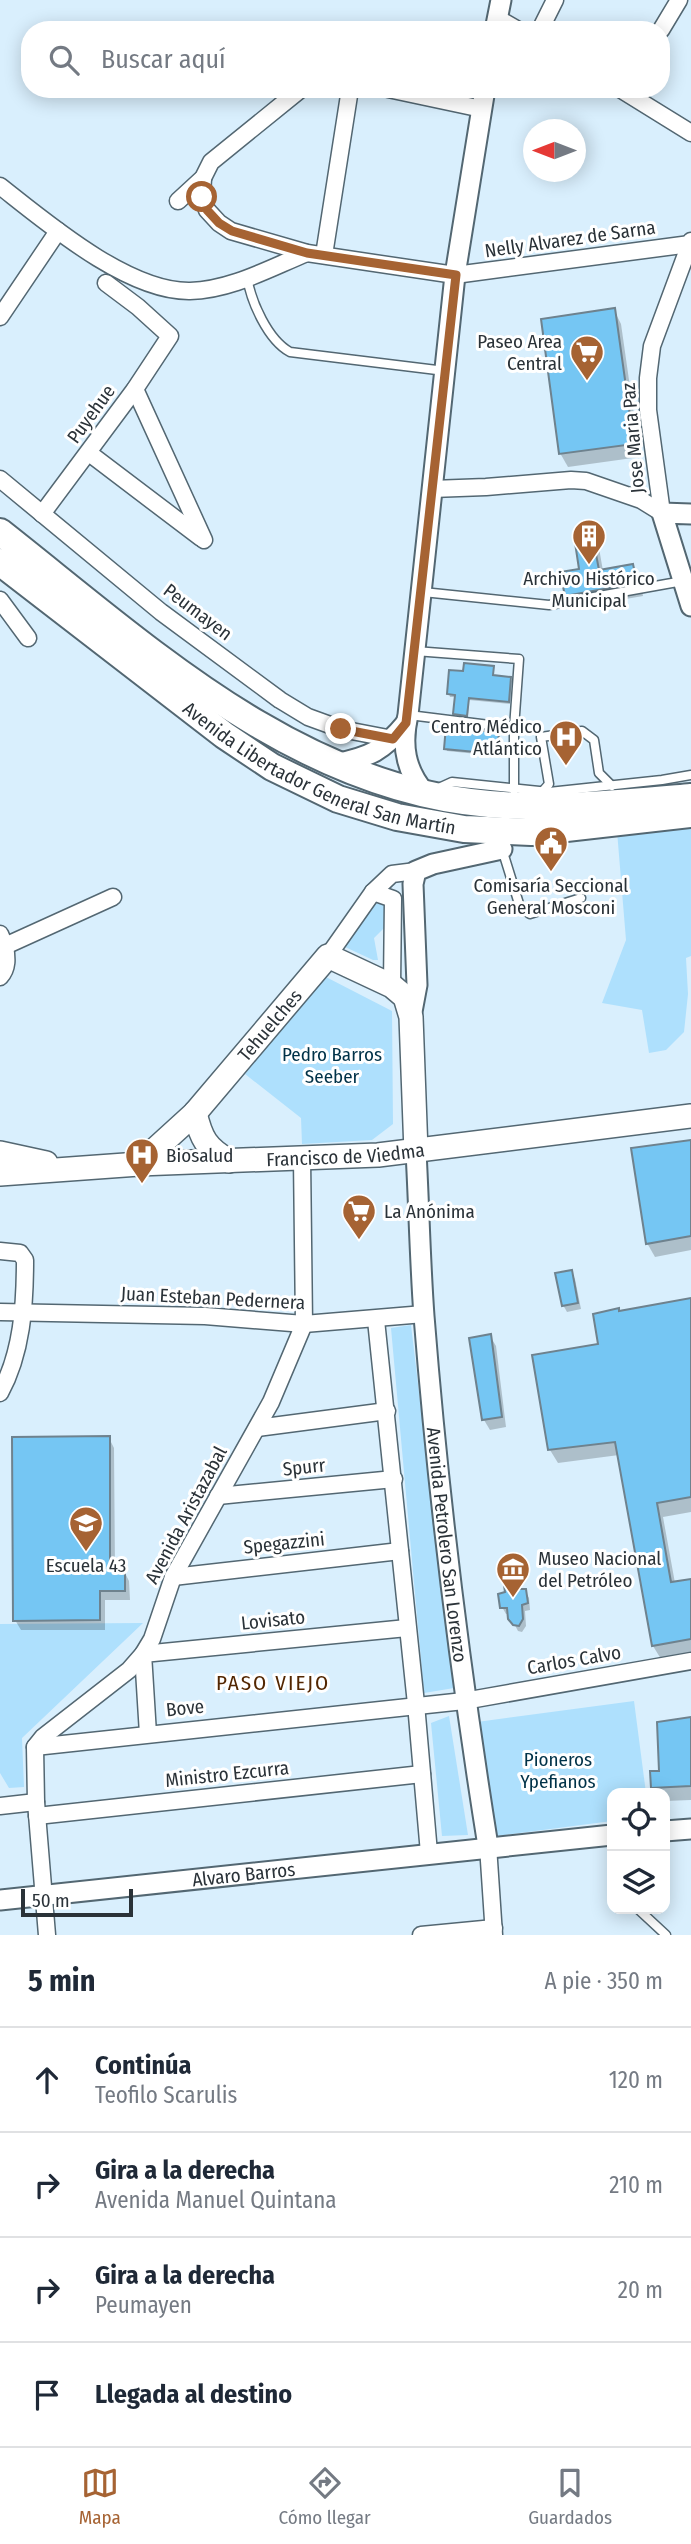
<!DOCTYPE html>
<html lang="es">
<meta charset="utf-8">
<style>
body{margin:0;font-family:"Fira Sans Condensed",sans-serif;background:#f6f6f7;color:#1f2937}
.controls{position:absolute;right:21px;bottom:21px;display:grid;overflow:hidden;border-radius:14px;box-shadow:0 4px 18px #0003}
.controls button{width:63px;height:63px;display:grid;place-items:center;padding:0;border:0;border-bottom:2px solid #e0e1e3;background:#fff;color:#1f2937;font:35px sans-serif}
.compass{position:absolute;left:523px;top:119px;width:63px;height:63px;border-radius:50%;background:#fff;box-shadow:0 4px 18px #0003;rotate:270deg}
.scale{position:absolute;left:21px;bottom:18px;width:112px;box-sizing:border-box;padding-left:7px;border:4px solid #2a3238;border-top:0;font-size:19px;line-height:24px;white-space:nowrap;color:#2a3238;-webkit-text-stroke:5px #fff;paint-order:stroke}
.stop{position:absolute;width:21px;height:21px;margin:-16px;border:5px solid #a66333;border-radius:50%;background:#fff}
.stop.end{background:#a66333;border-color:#fff;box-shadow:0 2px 7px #0008}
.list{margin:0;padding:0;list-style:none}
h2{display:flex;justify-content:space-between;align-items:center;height:91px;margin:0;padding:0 28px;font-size:30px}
h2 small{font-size:23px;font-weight:400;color:#747a83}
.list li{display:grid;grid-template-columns:46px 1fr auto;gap:21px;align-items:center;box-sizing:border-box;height:105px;padding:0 28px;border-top:2px solid #e0e1e3}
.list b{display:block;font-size:26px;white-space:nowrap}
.list p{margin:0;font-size:23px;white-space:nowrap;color:#747a83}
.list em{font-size:23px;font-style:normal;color:#747a83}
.icon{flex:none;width:38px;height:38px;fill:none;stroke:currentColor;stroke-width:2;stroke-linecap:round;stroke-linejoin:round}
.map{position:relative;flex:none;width:691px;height:1935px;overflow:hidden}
.search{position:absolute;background:#fff;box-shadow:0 4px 18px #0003;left:21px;right:21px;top:21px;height:77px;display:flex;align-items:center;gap:18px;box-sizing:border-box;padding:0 24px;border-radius:28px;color:#747a83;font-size:26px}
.sheet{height:511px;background:#fff}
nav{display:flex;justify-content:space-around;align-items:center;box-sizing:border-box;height:98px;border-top:2px solid #e0e1e3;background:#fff;font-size:19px;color:#747a83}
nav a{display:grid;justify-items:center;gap:4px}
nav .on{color:#a66333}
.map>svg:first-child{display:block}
</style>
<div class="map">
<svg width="691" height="1935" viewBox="0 0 691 1935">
<rect width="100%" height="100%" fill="#d9effd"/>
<g fill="#aee0fd">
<polygon points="691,822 691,956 686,958 688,994 684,1032 666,1050 649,1053 642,1010 602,1003 626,940 617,831"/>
<polygon points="381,902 389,911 387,925 374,938 378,960 373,960 343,946 370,907"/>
<polygon points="324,976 392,1011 393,1124 372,1140 302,1144 301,1118 245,1074"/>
<polygon points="411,1325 454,1688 424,1693 391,1328"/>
<polygon points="143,1623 22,1738 24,1787 9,1788 0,1773 0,1624"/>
<polygon points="634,1701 646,1793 612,1793 612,1821 497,1836 477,1722"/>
<polygon points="449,1716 468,1835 442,1836 431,1723"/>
</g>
<g fill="#0003">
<polygon points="614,310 621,324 640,457 568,467 560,453"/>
<polygon points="591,535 599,548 603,571 632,566 640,579 643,596 574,608 566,595 581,570"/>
<polygon points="493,668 494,677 510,679 512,681 510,704 469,700 468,717 456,716 456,697 450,697 449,694 465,673"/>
<polygon points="498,734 497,756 447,751 446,748"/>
<polygon points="691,1141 691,1250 655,1257 647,1243"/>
<polygon points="571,1272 575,1279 581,1309 567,1312 563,1305"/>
<polygon points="691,1300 691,1512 663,1517 675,1583 691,1580 691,1654 661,1659 653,1646 619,1455 558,1463 550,1450 534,1356 600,1345 620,1313"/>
<polygon points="490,1336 496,1346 506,1427 490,1430 484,1420"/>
<polygon points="109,1438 114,1448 115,1571 124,1571 129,1581 130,1600 105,1600 105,1630 21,1630 15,1620"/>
<polygon points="517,1577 522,1591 525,1591 529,1598 530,1610 525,1611 526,1626 522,1632 518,1631 509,1614 506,1614 502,1607"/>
<polygon points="691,1719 691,1800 665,1801 665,1793 656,1793 653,1788"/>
</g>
<g fill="#75c6f3" stroke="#6e828e" stroke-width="2">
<polygon points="615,308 634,444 559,454 541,319"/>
<polygon points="592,533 599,570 633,564 637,583 565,596 560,572 579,569 574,536"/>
<polygon points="464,663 494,666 493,675 511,677 509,702 469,698 467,716 453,714 455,695 447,694 449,670 463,671"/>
<polygon points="446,726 499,733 497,754 444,749"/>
<polygon points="691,1140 691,1236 646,1244 631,1148"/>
<polygon points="572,1270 578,1303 562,1306 555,1273"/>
<polygon points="691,1298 691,1497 657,1503 671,1582 691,1579 691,1639 652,1646 615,1442 548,1450 532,1355 598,1344 593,1314 619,1308 619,1311"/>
<polygon points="491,1334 502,1417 482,1420 469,1338"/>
<polygon points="110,1436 110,1569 125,1569 125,1591 100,1591 100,1620 13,1621 12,1437"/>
<polygon points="510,1569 518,1576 520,1589 526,1589 528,1603 522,1605 523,1619 519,1626 513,1625 508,1619 507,1608 500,1608 498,1594 505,1592 503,1578"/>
<polygon points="691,1717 691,1786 651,1788 650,1771 659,1771 657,1722"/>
</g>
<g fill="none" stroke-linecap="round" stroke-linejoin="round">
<g stroke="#536772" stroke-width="11">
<g id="service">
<path d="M247,277c4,25 21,63 43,75l155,19"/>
<polyline points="423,592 549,605 683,581"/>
<polyline points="415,651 519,659 514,728 514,790"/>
<polyline points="409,715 514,728"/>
<polyline points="441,787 452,782 549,792 662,780 691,775"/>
<polyline points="542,792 549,784 541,737 582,731 594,740 599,773 612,786"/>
<polyline points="502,849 520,907 530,914 581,898"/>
<polyline points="638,1909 666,1935"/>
</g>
</g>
<g stroke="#536772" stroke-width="19">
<g id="minor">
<polyline points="497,18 518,30"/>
<polyline points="540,30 555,0"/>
<polyline points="661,30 679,0"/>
<polyline points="388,89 482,109"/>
<polyline points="620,89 691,133"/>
<polyline points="203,178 202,196 207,210 219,223 231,231 307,253 455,275 690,244"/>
<path d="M0,186c47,37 128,106 190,105 41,-1 80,-23 117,-38"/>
<polyline points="178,201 203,178 211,162 301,89"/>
<polyline points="324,255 350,89"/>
<polyline points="0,317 58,231"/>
<polyline points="135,389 204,540"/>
<polyline points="89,453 201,538"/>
<polyline points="0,479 161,612 280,700 308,717 341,729 393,739"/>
<polyline points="432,489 486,487 571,480 586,481 641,500 662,513"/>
<polyline points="662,513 648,410 648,378 652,346 691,241"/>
<polyline points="42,514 135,389 170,336 138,307 106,283"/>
<polyline points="0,600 28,638"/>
<polyline points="373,892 393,899 392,986"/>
<polyline points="0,934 5,946 113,897"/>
<polyline points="328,956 373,892 392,874 416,871"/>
<path d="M0,977c8,-9 7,-19 5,-31"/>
<path d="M0,1251l20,2 5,7c0,45 -3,93 -25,133"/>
<polyline points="0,1312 205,1316 304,1324 424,1314"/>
<polyline points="376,1320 416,1704 429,1853"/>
<polyline points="257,1428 387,1411"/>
<polyline points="218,1496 394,1479"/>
<polyline points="173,1577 400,1551"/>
<polyline points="148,1734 143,1654 407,1628"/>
<polyline points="35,1747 464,1701 691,1661"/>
<polyline points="0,1806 36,1802"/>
<polyline points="37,1816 422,1774"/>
<polyline points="488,1846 494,1935"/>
<polyline points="47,1935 36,1802 35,1747 43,1737 129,1670 143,1654 152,1639 173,1577 271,1402 304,1324 302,1158"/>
<polyline points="421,1935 494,1928"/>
</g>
</g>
<g stroke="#536772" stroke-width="23">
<g id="tertiary">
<polyline points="495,30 501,0"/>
<polyline points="691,514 662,513 691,606"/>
<path d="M335,764c35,-7 48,-13 71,-41"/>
<path d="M425,793c-20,-23 -24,-48 -17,-78l47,-440 30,-186"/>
<polyline points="411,1017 417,985 413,884 416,871 433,864 502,849"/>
<path id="s1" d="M416,1152c3,54 4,109 8,164 14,177 36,355 64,530"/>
<polyline points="665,1831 691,1829"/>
<path id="s2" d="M0,1900l612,-65"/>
</g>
</g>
<g stroke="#536772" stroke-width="26">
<g id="secondary">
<path d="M195,1113c6,25 11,35 34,48"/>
<polyline points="0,1153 46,1163"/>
<path id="s3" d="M139,1164l56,-51 133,-157 64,30 13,11 6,20 5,135"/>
<path id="s4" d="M0,1174l139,-10 239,-9 313,-39"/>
</g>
</g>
<g stroke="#536772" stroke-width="30">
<g id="trunk">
<path d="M0,532c145,114 296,256 489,272 68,6 135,-1 202,-7"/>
<path id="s5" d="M0,562l224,173 48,32 66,32 59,18 67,12 67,3 160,-18"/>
</g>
</g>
<use href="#service" stroke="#fff" stroke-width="8"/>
<use href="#minor" stroke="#fff" stroke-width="16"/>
<use href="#tertiary" stroke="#fff" stroke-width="19"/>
<use href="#secondary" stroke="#fff" stroke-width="23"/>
<use href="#trunk" stroke="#fff" stroke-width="26"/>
</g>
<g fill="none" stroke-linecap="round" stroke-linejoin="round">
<polyline stroke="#a66333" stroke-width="9" points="202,197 207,210 219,223 232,231 307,253 456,275 406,723 393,739 341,729"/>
</g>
<defs>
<g id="supermarket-pin" transform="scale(1.75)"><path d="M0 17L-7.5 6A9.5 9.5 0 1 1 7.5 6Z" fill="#a66333" stroke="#fff"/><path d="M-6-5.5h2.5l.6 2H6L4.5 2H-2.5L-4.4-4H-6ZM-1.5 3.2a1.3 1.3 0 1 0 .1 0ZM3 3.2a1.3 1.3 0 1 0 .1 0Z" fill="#fff"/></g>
<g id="building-pin" transform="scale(1.75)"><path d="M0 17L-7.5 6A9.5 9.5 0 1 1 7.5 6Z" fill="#a66333" stroke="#fff"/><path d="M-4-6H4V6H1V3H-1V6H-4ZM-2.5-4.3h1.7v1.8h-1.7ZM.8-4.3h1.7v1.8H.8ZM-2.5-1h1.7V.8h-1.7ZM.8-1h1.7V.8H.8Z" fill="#fff"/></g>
<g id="hospital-pin" transform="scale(1.75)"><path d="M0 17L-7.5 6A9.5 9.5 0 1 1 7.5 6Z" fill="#a66333" stroke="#fff"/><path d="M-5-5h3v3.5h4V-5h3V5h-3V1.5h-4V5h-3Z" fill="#fff"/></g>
<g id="civic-pin" transform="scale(1.75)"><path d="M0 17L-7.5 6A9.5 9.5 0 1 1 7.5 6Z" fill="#a66333" stroke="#fff"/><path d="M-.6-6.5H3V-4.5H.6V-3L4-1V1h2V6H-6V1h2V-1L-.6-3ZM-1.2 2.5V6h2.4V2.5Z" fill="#fff"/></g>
<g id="school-pin" transform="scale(1.75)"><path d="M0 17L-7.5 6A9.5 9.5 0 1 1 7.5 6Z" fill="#a66333" stroke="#fff"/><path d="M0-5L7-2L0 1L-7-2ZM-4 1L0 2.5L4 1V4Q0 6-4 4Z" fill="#fff"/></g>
<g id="museum-pin" transform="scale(1.75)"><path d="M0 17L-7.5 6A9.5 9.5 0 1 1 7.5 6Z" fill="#a66333" stroke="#fff"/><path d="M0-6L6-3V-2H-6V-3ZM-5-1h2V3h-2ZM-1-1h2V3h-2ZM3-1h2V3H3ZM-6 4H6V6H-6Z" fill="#fff"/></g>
</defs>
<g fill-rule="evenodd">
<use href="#supermarket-pin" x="587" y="352"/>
<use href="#building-pin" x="589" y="536"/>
<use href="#hospital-pin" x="566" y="737"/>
<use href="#civic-pin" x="551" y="843"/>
<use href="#hospital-pin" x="142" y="1155"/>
<use href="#supermarket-pin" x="359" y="1211"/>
<use href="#school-pin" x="86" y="1523"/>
<use href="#museum-pin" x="513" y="1569"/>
</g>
<g text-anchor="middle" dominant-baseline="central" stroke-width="6" stroke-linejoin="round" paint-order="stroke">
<g font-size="19" fill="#2a3238" stroke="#fff">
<text transform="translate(570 239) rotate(-8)">Nelly Alvarez de Sarna</text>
<text transform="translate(91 414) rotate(-54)">Puyehue</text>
<text transform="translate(633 438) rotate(-95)">Jose Maria Paz</text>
<text transform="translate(198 612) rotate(37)">Peumayen</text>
<text stroke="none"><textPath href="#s5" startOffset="385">Avenida Libertador General San Martín</textPath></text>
<text stroke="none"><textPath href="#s3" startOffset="191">Tehuelches</textPath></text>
<text stroke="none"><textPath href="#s4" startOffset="346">Francisco de Viedma</textPath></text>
<text transform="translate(213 1298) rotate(3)">Juan Esteban Pedernera</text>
<text transform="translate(304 1467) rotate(-6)">Spurr</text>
<text transform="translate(186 1515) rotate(-62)">Avenida Aristazabal</text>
<text transform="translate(284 1543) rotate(-6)">Spegazzini</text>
<text stroke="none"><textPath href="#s1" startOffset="394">Avenida Petrolero San Lorenzo</textPath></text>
<text transform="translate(273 1620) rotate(-6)">Lovisato</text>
<text transform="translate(574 1660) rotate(-10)">Carlos Calvo</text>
<text transform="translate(185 1708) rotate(-6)">Bove</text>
<text transform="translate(227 1774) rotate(-6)">Ministro Ezcurra</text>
<text stroke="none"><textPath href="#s2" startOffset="245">Alvaro Barros</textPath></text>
</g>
<g font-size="19" fill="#2a3238" stroke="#fff">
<text x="562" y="341" text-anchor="end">Paseo Area<tspan x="562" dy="22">Central</tspan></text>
<text x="589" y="578">Archivo Histórico<tspan x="589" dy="22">Municipal</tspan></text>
<text x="542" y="726" text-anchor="end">Centro Médico<tspan x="542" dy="22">Atlántico</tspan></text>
<text x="551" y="885">Comisaría Seccional<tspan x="551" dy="22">General Mosconi</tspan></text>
<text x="166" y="1155" text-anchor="start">Biosalud</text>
<text x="384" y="1211" text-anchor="start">La Anónima</text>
<text x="538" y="1558" text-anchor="start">Museo Nacional<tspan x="538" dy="22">del Petróleo</tspan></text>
<text x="86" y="1565">Escuela 43</text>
</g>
<g font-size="19" fill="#003248" stroke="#fff">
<text x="332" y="1054">Pedro Barros<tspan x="332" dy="22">Seeber</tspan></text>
<text x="558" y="1759">Pioneros<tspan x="558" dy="22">Ypefianos</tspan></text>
</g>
<g font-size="21" letter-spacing="2" fill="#522601" stroke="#fff">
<text x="273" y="1683">PASO VIEJO</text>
</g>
</g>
</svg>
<div class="controls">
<button><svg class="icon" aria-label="locate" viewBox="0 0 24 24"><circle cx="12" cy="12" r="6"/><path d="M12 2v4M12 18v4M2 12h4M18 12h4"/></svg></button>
<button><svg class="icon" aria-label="layers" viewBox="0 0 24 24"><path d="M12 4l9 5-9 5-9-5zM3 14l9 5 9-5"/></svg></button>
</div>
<svg class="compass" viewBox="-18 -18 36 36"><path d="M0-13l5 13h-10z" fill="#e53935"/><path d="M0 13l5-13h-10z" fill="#747a83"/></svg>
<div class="scale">50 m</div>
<div class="stop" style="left:202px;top:197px"></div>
<div class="stop end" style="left:341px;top:729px"></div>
<div class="search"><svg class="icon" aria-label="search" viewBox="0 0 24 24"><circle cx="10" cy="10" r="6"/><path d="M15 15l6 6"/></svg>Buscar aquí</div>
</div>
<section class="sheet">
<h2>5 min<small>A pie · 350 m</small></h2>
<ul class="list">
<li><svg class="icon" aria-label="ahead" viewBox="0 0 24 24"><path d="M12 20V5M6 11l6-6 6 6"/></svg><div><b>Continúa</b><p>Teofilo Scarulis</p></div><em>120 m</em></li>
<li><svg class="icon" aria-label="right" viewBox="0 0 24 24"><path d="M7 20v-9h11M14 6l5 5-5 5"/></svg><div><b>Gira a la derecha</b><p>Avenida Manuel Quintana</p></div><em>210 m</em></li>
<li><svg class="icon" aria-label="right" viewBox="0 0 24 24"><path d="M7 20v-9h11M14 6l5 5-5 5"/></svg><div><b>Gira a la derecha</b><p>Peumayen</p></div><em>20 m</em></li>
<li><svg class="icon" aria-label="arrive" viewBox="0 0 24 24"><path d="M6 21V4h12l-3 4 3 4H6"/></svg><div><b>Llegada al destino</b></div></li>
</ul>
</section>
<nav>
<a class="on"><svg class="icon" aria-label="map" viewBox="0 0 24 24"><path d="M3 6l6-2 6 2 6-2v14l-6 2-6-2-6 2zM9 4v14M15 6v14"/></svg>Mapa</a>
<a><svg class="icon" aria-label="directions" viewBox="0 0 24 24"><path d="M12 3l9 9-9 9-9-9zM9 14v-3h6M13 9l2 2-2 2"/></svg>Cómo llegar</a>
<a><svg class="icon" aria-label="saved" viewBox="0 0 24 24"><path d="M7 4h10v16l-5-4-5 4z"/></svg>Guardados</a>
</nav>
